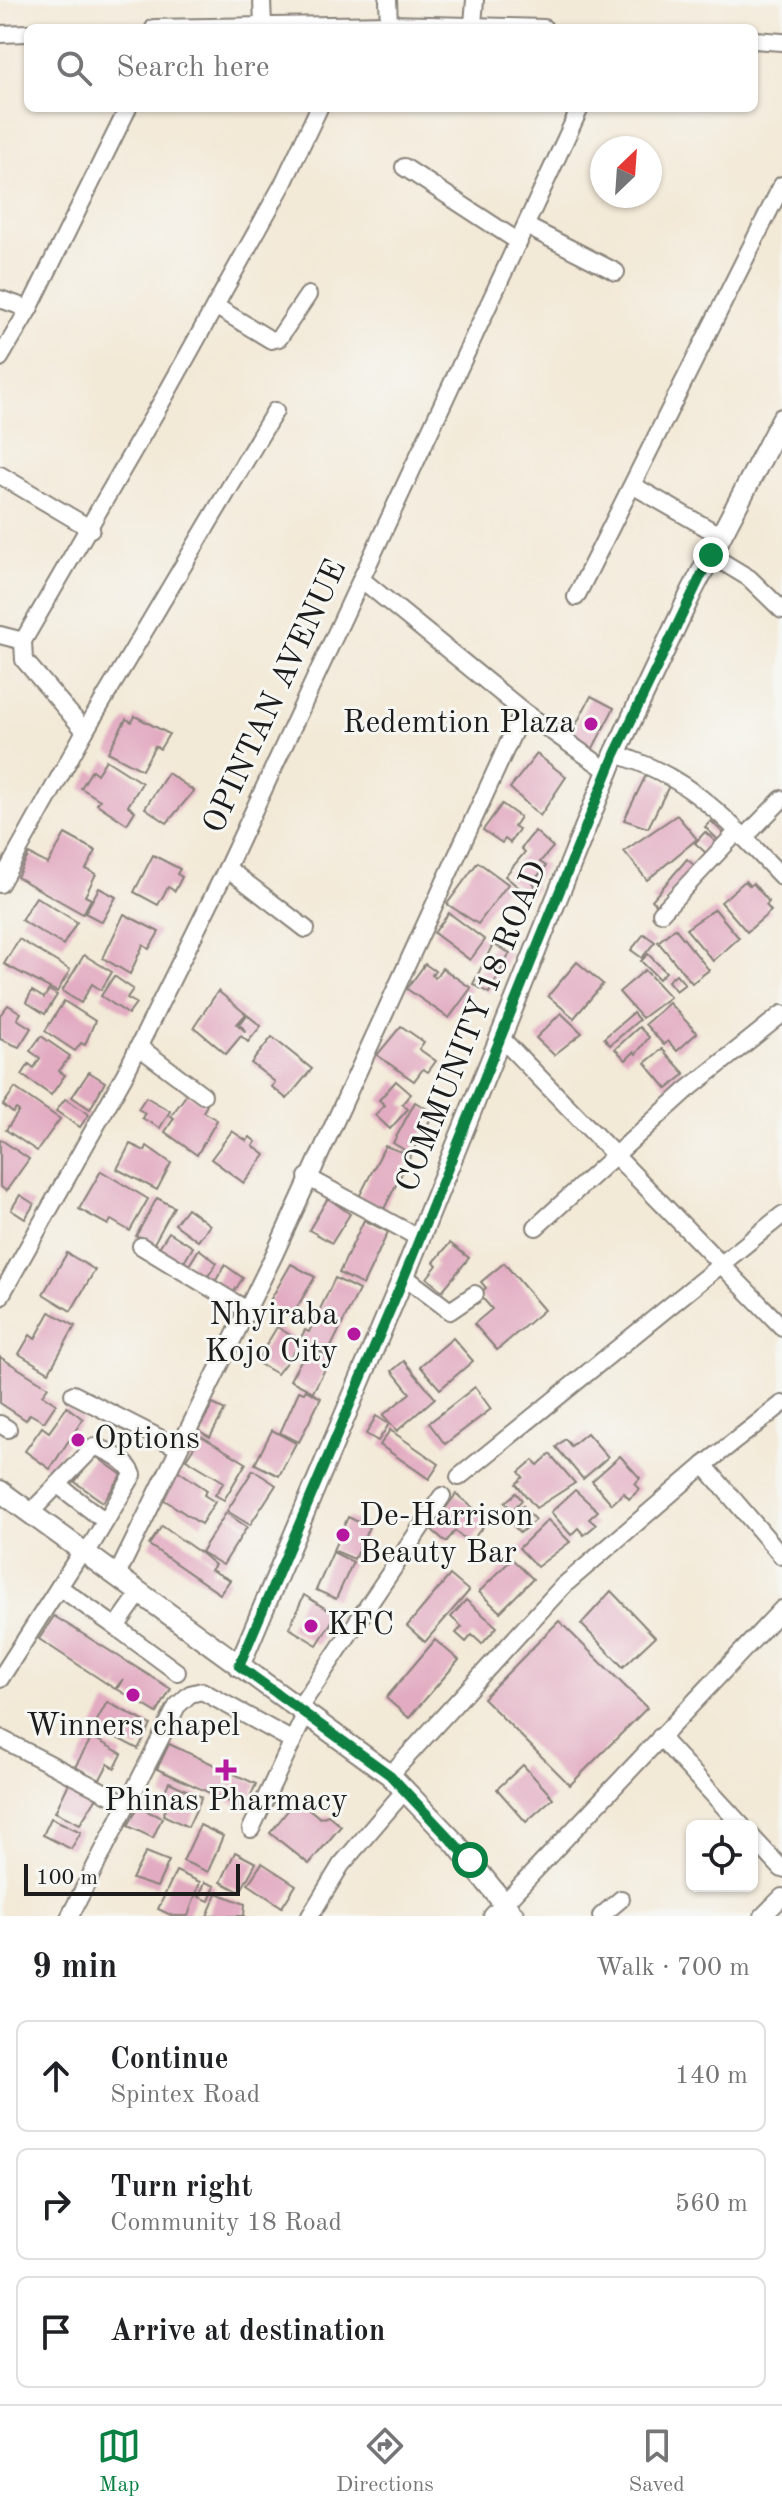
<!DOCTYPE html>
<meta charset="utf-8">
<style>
body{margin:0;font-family:"Old Standard TT",serif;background:#f6f6f6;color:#202124}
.controls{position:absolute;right:24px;bottom:24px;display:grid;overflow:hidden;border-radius:12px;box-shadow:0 2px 6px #0004}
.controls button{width:72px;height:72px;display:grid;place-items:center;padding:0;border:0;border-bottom:2px solid #e0e0e0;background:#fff;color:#202124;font:40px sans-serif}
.compass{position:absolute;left:590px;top:136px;width:72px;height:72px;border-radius:50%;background:#fff;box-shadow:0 2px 6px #0004;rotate:25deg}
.scale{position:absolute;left:24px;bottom:20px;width:216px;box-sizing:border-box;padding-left:8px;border:4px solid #1c1c1c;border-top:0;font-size:22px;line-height:28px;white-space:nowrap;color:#1c1c1c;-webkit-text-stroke:6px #f6f6f2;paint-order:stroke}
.stop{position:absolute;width:24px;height:24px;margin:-18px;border:6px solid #0b8043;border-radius:50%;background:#fff}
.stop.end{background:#0b8043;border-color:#fff;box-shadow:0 2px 8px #0008}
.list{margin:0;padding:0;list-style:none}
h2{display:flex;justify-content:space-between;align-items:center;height:104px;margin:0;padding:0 32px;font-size:34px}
h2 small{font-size:26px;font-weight:400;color:#757577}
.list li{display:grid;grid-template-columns:52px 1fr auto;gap:24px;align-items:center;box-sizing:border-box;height:112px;margin:0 16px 16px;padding:0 16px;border:2px solid #e0e0e0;border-radius:12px}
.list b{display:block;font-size:30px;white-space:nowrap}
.list p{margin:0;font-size:26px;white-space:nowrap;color:#757577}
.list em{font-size:26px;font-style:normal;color:#757577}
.icon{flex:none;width:44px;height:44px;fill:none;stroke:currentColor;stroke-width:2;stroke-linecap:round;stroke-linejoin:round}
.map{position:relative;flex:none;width:782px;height:1916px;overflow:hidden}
.search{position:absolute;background:#fff;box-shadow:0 2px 6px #0004;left:24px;right:24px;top:24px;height:88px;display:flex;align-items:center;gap:20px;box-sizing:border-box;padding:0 28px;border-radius:12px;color:#757577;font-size:30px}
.sheet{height:488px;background:#fff}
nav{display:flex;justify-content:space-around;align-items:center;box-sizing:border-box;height:112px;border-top:2px solid #e0e0e0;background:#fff;font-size:22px;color:#757577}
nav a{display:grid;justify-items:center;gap:4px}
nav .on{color:#0b8043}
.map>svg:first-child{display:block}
</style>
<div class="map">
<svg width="782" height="1916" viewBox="0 0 782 1916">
<rect width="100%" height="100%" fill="#f6f6f2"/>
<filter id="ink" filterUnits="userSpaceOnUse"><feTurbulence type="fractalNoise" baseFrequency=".0125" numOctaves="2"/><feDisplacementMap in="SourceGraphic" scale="16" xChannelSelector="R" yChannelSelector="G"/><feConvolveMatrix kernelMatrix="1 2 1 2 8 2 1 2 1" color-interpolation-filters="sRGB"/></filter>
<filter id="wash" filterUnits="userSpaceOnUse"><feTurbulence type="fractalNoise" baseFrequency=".006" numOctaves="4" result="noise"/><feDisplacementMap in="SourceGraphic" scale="32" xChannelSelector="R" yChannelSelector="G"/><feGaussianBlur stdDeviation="1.8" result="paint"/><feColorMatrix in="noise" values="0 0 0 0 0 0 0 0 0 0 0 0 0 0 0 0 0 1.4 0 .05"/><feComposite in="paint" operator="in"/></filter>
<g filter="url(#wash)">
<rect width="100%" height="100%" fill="#f3e9d7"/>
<g id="blocks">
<g fill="#e2abc1">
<polygon points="591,696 614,708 591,752 568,740"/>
<polygon points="135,716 169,734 160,749 155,746 142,770 108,752 126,719 132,722"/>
<polygon points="537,754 566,777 540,816 510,788"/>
<polygon points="106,760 142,783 128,806 135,811 127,824 97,804 100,800 81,788 92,770 97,774"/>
<polygon points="648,771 669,786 648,828 624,820"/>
<polygon points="168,773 194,791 167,823 145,808"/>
<polygon points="502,804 520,817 514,826 519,829 510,843 505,839 502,843 483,830"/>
<polygon points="677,815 697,839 647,880 624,851"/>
<polygon points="711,821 724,834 718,840 705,827"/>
<polygon points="535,831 553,847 540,862 546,866 533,882 536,888 529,896 505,876 525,852 521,848"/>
<polygon points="705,832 717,843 707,854 695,843"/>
<polygon points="65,834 96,851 86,869 96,874 85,896 91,899 83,914 17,877 29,854 48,864"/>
<polygon points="153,855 180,869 177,874 182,877 175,891 168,887 158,905 134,892"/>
<polygon points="687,859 695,866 659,907 652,900"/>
<polygon points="478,862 508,884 478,924 447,904"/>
<polygon points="745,881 750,886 753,883 769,902 766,905 771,911 747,932 721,902"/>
<polygon points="99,888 116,897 102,922 85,913"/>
<polygon points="36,897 77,922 63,945 21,920"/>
<polygon points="715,909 739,938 713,961 686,929"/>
<polygon points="449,913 485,940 470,960 434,933"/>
<polygon points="124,914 159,932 149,949 143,945 130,974 103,958"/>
<polygon points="675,928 709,970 692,983 658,942"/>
<polygon points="644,934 655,942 642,958 631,950"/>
<polygon points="19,939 70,970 57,992 4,964"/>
<polygon points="493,944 510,953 489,993 473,984"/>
<polygon points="648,954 666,972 659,979 641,961"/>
<polygon points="84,955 112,972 101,990 92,984 81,1003 62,991"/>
<polygon points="577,962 603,984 574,1018 548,996"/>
<polygon points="425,964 435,971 432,975 435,978 442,968 471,988 449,1018 407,989"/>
<polygon points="645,970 670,997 642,1018 619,992"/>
<polygon points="676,974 685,984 676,991 668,981"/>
<polygon points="114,976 133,989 127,998 136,1003 128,1014 101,996"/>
<polygon points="49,990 57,995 45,1014 26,1002 32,991 44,998"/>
<polygon points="218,991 246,1014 237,1024 246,1032 240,1024 247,1015 261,1026 248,1042 241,1036 226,1054 194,1027"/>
<polygon points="64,1001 95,1021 85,1045 81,1043 75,1051 45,1031"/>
<polygon points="669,1003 697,1033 677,1051 668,1041 664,1045 645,1024"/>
<polygon points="8,1005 21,1013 17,1019 31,1028 19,1047 0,1039 0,1015"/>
<polygon points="561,1013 582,1033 554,1055 536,1038"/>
<polygon points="633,1013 639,1020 610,1045 604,1038"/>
<polygon points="401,1026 424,1042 419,1049 436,1061 428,1072 423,1069 414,1081 377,1055"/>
<polygon points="639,1027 649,1037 636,1054 634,1052 626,1060 615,1049"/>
<polygon points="41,1036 70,1056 59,1071 65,1075 51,1095 22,1075 29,1064 34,1068 40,1058 30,1051"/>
<polygon points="272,1037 312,1069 287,1099 272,1087 275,1082 251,1063"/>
<polygon points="662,1049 685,1074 667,1089 645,1063"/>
<polygon points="89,1072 105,1082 90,1109 72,1097"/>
<polygon points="396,1081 411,1094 402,1104 408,1109 390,1129 375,1115 385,1105 379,1100"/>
<polygon points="15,1088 60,1119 37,1151 6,1130 19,1111 16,1109 13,1113 3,1105"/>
<polygon points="187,1094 207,1105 203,1112 217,1120 197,1155 165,1132 174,1118 171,1116"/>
<polygon points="146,1097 170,1111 160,1128 142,1118 145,1113 138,1109"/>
<polygon points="65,1099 89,1114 80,1127 56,1111"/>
<polygon points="415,1102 434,1113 411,1154 393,1143"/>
<polygon points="232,1131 247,1141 250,1137 256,1142 253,1146 265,1155 244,1183 211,1159"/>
<polygon points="0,1139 29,1159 6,1191 0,1186"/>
<polygon points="130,1144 145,1151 147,1146 171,1163 157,1190 117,1169"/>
<polygon points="385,1146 411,1155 384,1209 359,1197"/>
<polygon points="101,1171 148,1199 130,1231 111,1220 108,1225 79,1209"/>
<polygon points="20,1195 34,1204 25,1219 11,1210"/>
<polygon points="157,1198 174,1207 153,1245 136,1236"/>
<polygon points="328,1198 350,1214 332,1243 309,1230"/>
<polygon points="187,1208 210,1225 198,1241 175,1224"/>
<polygon points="364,1220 388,1232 363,1285 339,1273"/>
<polygon points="169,1232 193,1247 183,1264 158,1249"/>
<polygon points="450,1243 469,1258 442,1291 427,1278 437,1265 434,1262"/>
<polygon points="199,1249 217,1263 206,1279 188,1267"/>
<polygon points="67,1253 95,1270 71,1311 43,1294"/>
<polygon points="504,1263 544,1310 497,1350 474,1324 492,1309 479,1294 486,1288 481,1282"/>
<polygon points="291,1264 315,1277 296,1309 301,1313 297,1321 268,1304"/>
<polygon points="225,1265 243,1278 233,1293 215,1282"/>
<polygon points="335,1278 359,1290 328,1353 300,1339 305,1330 309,1332"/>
<polygon points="50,1312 75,1326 49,1372 19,1354 30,1335 35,1339"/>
<polygon points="277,1327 302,1342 277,1374 256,1362"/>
<polygon points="453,1338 473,1361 440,1389 420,1366"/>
<polygon points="309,1346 331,1358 313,1392 290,1380"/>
<polygon points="0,1357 48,1387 42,1395 56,1404 44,1422 30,1414 26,1420 0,1403"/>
<polygon points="404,1361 435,1398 397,1431 383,1415 410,1393 392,1371"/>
<polygon points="475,1387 491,1409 445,1444 429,1423"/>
<polygon points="306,1390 321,1398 299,1442 280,1433 299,1391 304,1393"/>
<polygon points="213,1404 225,1410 210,1437 198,1430"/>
<polygon points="67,1407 83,1419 50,1469 25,1451 42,1427 49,1432"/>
<polygon points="376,1416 389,1424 378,1441 366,1434"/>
<polygon points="272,1430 296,1443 279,1476 255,1464"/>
<polygon points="390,1430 439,1464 429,1479 380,1445"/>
<polygon points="587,1433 608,1457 583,1479 556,1447 565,1439 571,1446"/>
<polygon points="201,1436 246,1463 224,1500 215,1495 224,1482 186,1459"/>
<polygon points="550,1454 575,1483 536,1508 516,1484 523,1477 519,1472 533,1460 538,1465"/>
<polygon points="94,1455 122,1475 103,1502 75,1482"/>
<polygon points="620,1456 640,1478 635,1484 640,1489 629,1499 624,1493 612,1504 592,1481"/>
<polygon points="177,1470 207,1490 204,1495 215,1502 201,1524 163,1499"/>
<polygon points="253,1470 276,1485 250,1525 227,1511"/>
<polygon points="575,1490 598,1511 589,1519 596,1525 584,1535 578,1528 571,1535 551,1512"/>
<polygon points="516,1493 522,1500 512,1510 505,1502"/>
<polygon points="456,1494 488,1520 470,1543 455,1531 446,1542 431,1529"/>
<polygon points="523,1506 535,1520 520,1533 508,1519"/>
<polygon points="226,1513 247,1527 223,1565 201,1552"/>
<polygon points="348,1517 369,1527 354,1559 333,1550"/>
<polygon points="548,1520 570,1542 537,1567 519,1548"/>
<polygon points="162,1526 202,1554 215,1565 211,1570 230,1580 220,1594 149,1545"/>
<polygon points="333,1552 353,1562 336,1599 316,1590"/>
<polygon points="512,1559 533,1579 500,1612 479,1592"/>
<polygon points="450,1575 469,1591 425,1642 407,1626"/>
<polygon points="611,1591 655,1637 623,1667 581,1624"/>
<polygon points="304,1595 336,1615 317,1645 289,1628"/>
<polygon points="466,1600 497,1627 482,1644 472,1635 466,1642 456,1633 462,1627 451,1617"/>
<polygon points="54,1616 171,1689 157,1713 117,1689 123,1679 115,1689 39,1639"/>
<polygon points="559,1621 647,1708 570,1785 483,1698"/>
<polygon points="435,1640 459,1660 409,1718 386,1698"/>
<polygon points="107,1702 151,1725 138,1749 94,1726"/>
<polygon points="92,1737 122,1754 115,1768 108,1764 97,1785 77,1774 79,1769 75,1767"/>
<polygon points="169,1744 256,1784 245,1809 157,1769"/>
<polygon points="523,1765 553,1798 526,1822 497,1789"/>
<polygon points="169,1782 202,1797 188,1827 163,1815 170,1800 162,1797"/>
<polygon points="69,1783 97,1797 80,1824 55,1812"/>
<polygon points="297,1799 320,1818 328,1815 341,1826 309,1864 270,1833"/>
<polygon points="138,1807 162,1818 153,1838 128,1826"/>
<polygon points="51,1818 81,1832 71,1849 43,1835"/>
<polygon points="200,1825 223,1836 208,1872 183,1861"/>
<polygon points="146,1852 169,1861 157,1887 132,1879"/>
<polygon points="235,1852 256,1863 240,1892 221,1882"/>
<polygon points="262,1863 296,1885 282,1907 248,1884"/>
<polygon points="176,1871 200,1882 188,1916 173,1916 158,1909"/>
<polygon points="205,1882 215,1886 209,1901 199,1897"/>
<polygon points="217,1893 245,1904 244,1916 207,1916"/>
</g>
</g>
</g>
<g filter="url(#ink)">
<use href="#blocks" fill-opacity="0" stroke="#88827a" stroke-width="2"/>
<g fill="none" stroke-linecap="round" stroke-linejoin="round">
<g stroke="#88827a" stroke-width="20">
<g id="minor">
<polyline points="262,0 263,26"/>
<polyline points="388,0 389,24"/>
<polyline points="473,24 475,0"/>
<polyline points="154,28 389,24 544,28"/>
<polyline points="0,34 28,33"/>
<polyline points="754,40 782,42"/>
<polyline points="404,167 519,242"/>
<polyline points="526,226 616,272"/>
<polyline points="0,299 29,309"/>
<polyline points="215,306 271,340 279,338 308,295"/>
<polyline points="0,358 29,309 128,108"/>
<polyline points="0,475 91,529"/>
<polyline points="634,486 721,536"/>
<polyline points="711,555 749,578 782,610"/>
<polyline points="361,579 523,711 608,771"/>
<polyline points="576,597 782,185"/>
<polyline points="0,635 23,641"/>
<polyline points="85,731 24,660 23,641 165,396 283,184 319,108"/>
<path d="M615,754c76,22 114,68 167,123"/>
<polyline points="744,838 782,799"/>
<polyline points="227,868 306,929"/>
<polyline points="0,884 85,731 275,411"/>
<polyline points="661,913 738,831"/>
<polyline points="501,1038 782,1327"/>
<polyline points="139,1047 203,1095"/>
<polyline points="307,1177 419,1238"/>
<polyline points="536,1227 686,1091 782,1014"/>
<polyline points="141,1246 247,1310"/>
<polyline points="404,1276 450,1311 475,1294"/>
<polyline points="0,1297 125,1074 227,868 580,108"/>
<polyline points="73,1394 177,1447"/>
<polyline points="0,1424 8,1429"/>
<polyline points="704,1465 782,1556"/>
<polyline points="459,1477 782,1215"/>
<polyline points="58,1485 105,1521"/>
<path d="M30,1513l64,-66c13,2 36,16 39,28l-47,79"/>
<polyline points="117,1575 274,1255 523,711"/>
<polyline points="59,1587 116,1627 140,1593"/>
<polyline points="116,1627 177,1672"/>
<polyline points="0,1679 82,1551"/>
<polyline points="299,1708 442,1496"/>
<polyline points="660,1737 742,1826"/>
<polyline points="0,1738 127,1804"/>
<polyline points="390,1775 563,1586 704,1465 782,1404"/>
<polyline points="251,1829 306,1713"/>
<polyline points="752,1837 782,1869"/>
<polyline points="70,1916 177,1706 190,1694 202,1691 293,1741"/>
<polyline points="310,1916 341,1865 406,1789"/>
<polyline points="492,1916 782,1609"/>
<polyline points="601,1916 621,1899"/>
<polyline points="763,1916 782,1897"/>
</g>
</g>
<g stroke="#88827a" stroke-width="24">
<g id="major">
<polyline points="0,1491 390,1775 457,1845 514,1916"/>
<polyline points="239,1666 404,1276 615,754 692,591 782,419"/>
</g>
</g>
<use href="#minor" stroke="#fff" stroke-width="16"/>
<use href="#major" stroke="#fff" stroke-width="20"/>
</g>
</g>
<g fill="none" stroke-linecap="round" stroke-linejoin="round" filter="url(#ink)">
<polyline stroke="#0b8043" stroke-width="10" points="470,1860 390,1775 239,1666 402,1282 615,754 711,555"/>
</g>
<g fill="#b5179e" stroke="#f6f6f2" stroke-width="3">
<circle cx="591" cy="724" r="8"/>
<circle cx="354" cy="1334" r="8"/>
<circle cx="78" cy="1440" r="8"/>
<circle cx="343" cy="1535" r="8"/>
<circle cx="311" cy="1626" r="8"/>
<circle cx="133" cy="1695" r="8"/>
<path d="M222 1758h8v8h8v8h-8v8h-8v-8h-8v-8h8z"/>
</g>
<g text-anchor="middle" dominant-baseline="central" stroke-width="6" stroke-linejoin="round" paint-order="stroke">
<g font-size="32" fill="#1c1c1c" stroke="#f6f6f2">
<text transform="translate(276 697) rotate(-65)">OPINTAN AVENUE</text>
<text transform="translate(473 1027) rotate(-68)">COMMUNITY 18 ROAD</text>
</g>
<g font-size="32" fill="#1c1c1c" stroke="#f6f6f2" text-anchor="start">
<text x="575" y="724" text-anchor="end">Redemtion Plaza</text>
<text x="338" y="1316" text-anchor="end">Nhyiraba<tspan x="338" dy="37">Kojo City</tspan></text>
<text x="94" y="1440">Options</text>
<text x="359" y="1517">De-Harrison<tspan x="359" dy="37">Beauty Bar</tspan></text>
<text x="327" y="1626">KFC</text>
<text x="133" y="1727" text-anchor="middle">Winners chapel</text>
<text x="226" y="1802" text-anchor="middle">Phinas Pharmacy</text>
</g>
</g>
</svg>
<div class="controls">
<button><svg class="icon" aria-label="locate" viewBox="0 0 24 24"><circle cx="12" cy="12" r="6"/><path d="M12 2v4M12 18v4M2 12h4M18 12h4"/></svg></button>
</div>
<svg class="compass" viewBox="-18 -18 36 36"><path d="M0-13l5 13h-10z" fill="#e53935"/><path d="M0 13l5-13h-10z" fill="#757577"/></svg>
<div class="scale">100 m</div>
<div class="stop" style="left:470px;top:1860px"></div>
<div class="stop end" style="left:711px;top:555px"></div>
<div class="search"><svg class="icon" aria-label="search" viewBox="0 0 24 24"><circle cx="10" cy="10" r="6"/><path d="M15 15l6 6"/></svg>Search here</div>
</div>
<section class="sheet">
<h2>9 min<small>Walk · 700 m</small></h2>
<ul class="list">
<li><svg class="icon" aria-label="ahead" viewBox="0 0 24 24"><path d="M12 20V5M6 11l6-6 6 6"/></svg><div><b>Continue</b><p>Spintex Road</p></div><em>140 m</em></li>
<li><svg class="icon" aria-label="right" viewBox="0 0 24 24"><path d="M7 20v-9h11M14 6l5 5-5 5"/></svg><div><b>Turn right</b><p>Community 18 Road</p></div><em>560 m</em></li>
<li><svg class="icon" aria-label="arrive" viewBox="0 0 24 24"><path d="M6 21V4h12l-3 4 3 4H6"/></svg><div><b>Arrive at destination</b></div></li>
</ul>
</section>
<nav>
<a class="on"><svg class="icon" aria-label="map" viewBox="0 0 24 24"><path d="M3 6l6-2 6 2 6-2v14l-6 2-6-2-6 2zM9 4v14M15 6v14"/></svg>Map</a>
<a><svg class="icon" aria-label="directions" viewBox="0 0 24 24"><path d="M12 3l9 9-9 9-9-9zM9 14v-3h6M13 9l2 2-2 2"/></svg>Directions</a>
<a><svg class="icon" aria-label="saved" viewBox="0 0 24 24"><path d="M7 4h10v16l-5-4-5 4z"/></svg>Saved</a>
</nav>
